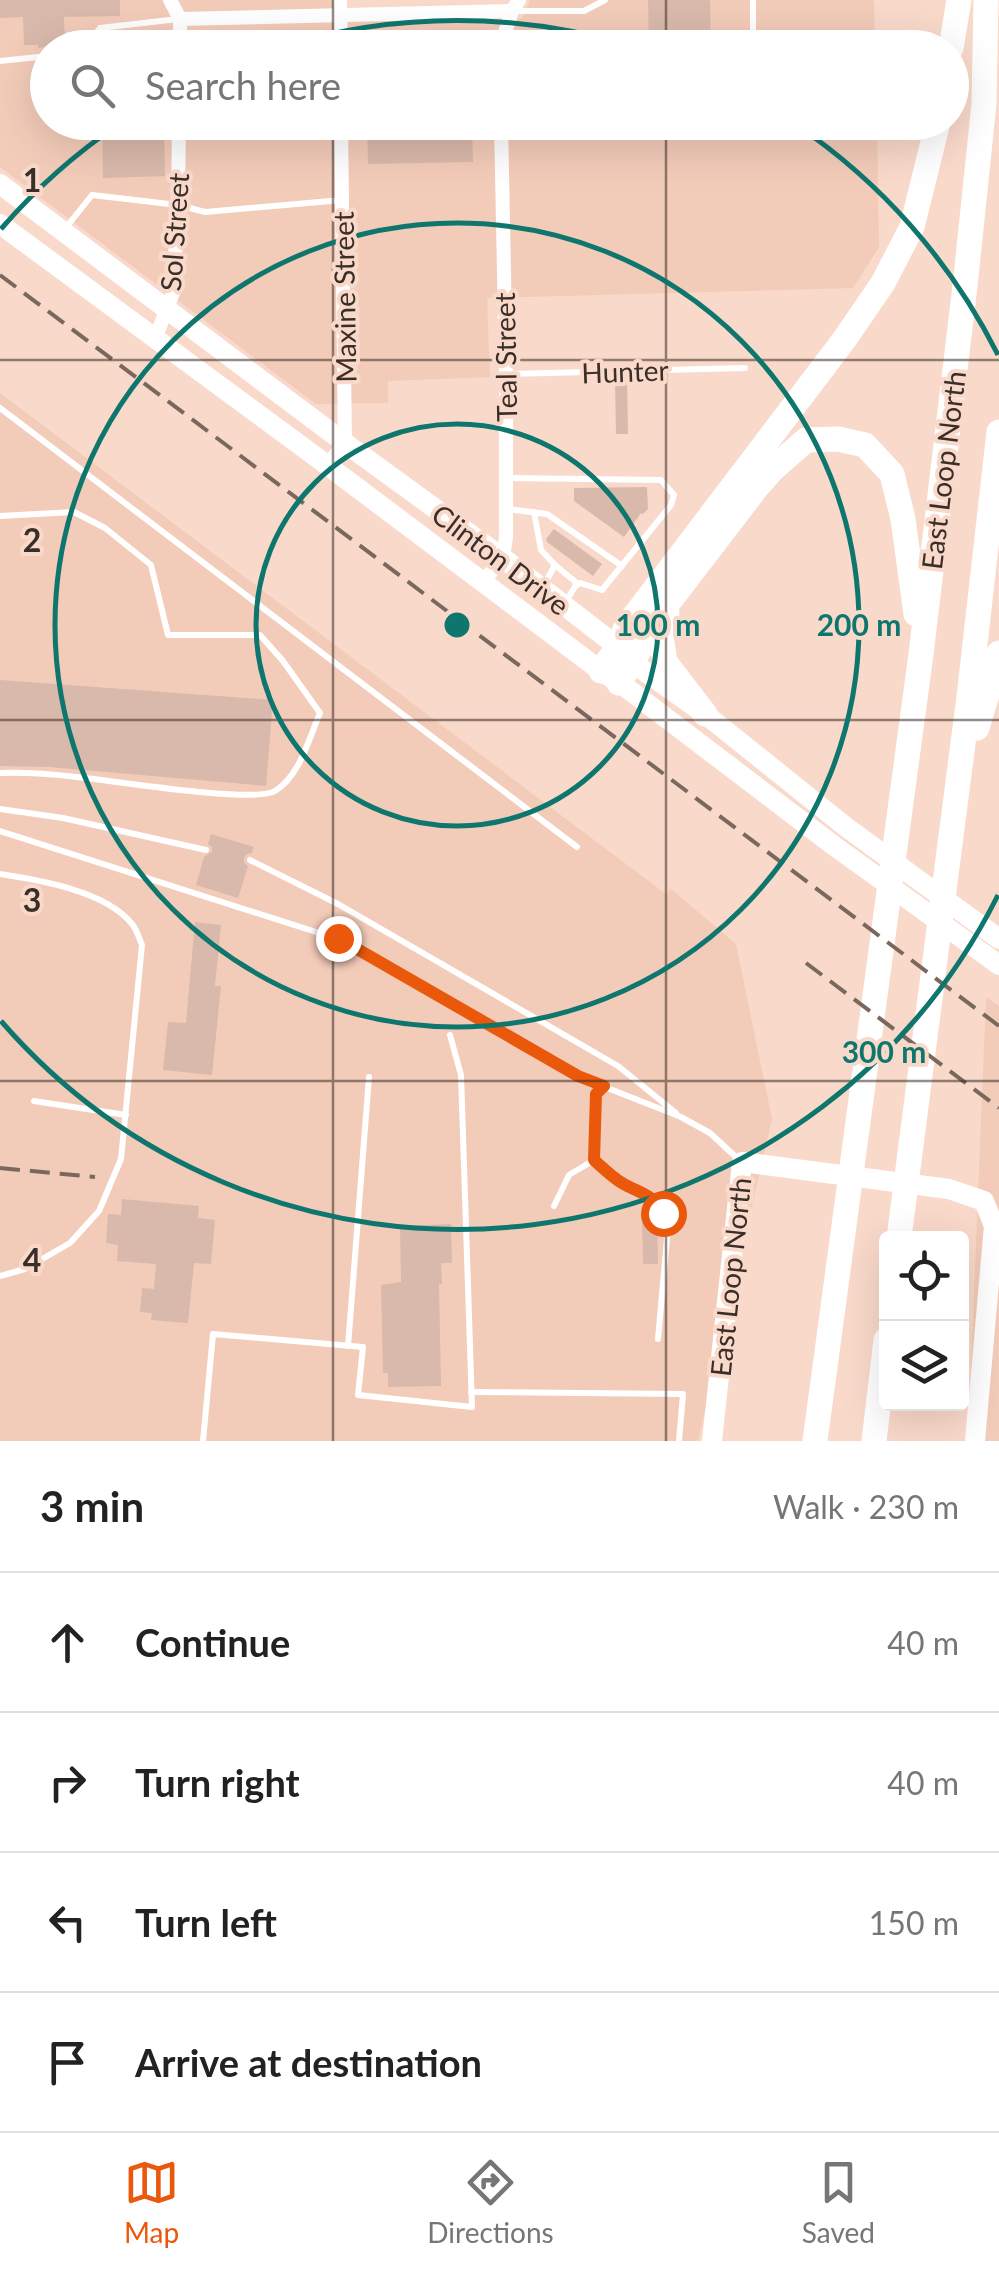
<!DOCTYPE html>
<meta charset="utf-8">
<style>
body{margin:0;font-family:Lato,sans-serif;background:#f2f2f2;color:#222}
.controls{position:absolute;right:30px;bottom:30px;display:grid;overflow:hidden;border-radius:10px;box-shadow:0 10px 40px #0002}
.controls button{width:90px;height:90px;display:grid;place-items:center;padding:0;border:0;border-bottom:2px solid #e0e0e0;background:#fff;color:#222;font:50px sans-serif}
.stop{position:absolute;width:30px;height:30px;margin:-22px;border:8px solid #ea580c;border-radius:50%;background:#fff}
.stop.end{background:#ea580c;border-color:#fff;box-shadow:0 2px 10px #0008}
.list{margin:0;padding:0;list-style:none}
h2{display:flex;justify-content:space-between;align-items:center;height:130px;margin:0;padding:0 40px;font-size:42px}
h2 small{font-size:32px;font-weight:400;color:#767676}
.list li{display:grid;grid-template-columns:65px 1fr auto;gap:30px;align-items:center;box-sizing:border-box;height:140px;padding:0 40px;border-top:2px solid #e0e0e0}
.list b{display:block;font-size:38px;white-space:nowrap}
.list em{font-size:32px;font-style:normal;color:#767676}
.icon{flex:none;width:55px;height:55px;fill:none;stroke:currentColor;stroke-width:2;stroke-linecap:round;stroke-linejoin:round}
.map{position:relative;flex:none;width:999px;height:1441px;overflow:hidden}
.search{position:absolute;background:#fff;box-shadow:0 10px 40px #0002;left:30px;right:30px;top:30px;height:110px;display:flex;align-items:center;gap:25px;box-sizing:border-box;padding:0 35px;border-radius:55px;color:#767676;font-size:38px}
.sheet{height:690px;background:#fff}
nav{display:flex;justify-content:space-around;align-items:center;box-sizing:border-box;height:140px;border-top:2px solid #e0e0e0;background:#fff;font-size:28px;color:#767676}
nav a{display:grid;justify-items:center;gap:5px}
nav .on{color:#ea580c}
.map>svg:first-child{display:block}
</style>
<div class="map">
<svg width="999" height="1441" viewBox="0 0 999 1441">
<rect width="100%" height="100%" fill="#f9d9ca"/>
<g fill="#f3cbb9">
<polygon points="0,0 333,0 334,21 522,19 530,0 874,0 875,47 48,48 48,122 877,123 879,247 853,288 487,298 490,377 388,381 388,403 316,404 0,167"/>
<polygon points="0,393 666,894 671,889 736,944 772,1119 698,1441 0,1441"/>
<polygon points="986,997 999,1006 999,1441 968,1441"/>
</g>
<g fill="#d9b9ab">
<polygon points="0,0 120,0 120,16 64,17 65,44 38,48 38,45 24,45 23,17 0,18"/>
<polygon points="648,0 710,0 711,48 649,48"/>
<polygon points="479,32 479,48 420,48 419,33"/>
<polygon points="102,122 164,122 165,176 103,178"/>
<polygon points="367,122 472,122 473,162 368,164"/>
<polygon points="627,379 628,434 616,434 615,380"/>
<polygon points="647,487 648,509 643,514 641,513 624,537 574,501 574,488"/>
<polygon points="554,529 602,564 593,576 547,542 546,539"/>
<polygon points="0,680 273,700 266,786 49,767 0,766"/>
<polygon points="211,834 254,847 252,853 247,854 244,858 244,863 248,866 238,898 196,885 204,857 212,852 212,847 208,844"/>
<polygon points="195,922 221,925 215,986 221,986 212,1075 163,1070 168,1022 186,1023"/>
<polygon points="122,1199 199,1206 198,1218 215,1220 211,1264 194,1263 188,1323 151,1320 152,1313 140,1312 142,1288 154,1289 156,1264 117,1261 118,1245 106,1243 108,1214 121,1215"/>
<polygon points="642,1219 657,1219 658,1264 643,1264"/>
<polygon points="451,1224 452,1263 441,1263 442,1284 439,1284 441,1386 388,1387 388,1373 383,1373 381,1285 401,1282 400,1226"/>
</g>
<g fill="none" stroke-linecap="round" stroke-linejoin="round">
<g stroke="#fff" stroke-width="6">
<polyline points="753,0 753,48"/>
<polyline points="513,11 584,11 605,0"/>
<polyline points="84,48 100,28 178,19"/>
<polyline points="0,61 48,56"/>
<polyline points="64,230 92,195 178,205 205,212 342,200"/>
<polyline points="507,374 745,368"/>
<polyline points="0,408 577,847"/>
<polyline points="507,478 661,480 674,495 671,505 602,590 580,583 576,585 565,603"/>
<polyline points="507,509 547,514 622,566"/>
<polyline points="534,512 541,550 555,565 545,583"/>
<path d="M0,516l74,-4 31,16 46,37 17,70h92l23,26 37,52c-11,25 -20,63 -45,78 -21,13 -166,-11 -198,-14 -26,-3 -51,-5 -77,-4"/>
<polyline points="555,565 578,584"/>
<polyline points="0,809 63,818 206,850"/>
<polyline points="0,831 338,939 577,1076 681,1117 710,1133 737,1158"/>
<polyline points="250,860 338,904 618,1066 676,1113"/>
<path d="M0,874c39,6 106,17 132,50 5,6 7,14 10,21l-21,214 -22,52 -29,32 -45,26 -25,7"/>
<polyline points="603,1086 596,1094 594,1160 619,1182 648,1195 659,1204 663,1213 667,1239 658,1339"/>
<polyline points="34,1101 126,1115"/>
<polyline points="554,1206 569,1175 594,1160"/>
<polyline points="348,1346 369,1077"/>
<polyline points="471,1392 683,1394 679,1441"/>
<polyline points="203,1441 213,1334 363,1347 358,1395 472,1407 461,1075 450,1035"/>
</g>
<g stroke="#fff" stroke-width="14">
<polyline points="170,0 180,19 180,48"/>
<polyline points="340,0 341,48"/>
<polyline points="180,19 512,11"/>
<polyline points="500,48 512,11 519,0"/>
<polyline points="155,339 173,293 178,205 179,122"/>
<polyline points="327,465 345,443 341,122"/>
<polyline points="482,583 503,558 506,537 506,374 501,122"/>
</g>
<g stroke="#fff" stroke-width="20">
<polyline points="0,184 345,443 503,558 618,647 633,663 705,714 846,827 999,939"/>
<polyline points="0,224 327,465 601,671 628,689 833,845 999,965"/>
<polyline points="712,1441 742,1162 949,1189 984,1201 994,1226 975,1441"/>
</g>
<g stroke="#fff" stroke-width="25">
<polyline points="951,48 959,0"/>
<polyline points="667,613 661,636 665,662 705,714"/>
<polyline points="601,671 618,647 626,627 844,340 883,283 912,227 938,122"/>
<polyline points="619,683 669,602 757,487 774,468 806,440 838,439 865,445 892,474 903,519 916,614"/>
<polyline points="977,728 999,653"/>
<polyline points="899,1238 969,697 999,432"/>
<polyline points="815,1441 921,654 965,286 984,104 986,0"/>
<polyline points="874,1441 886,1340"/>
</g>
<g stroke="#7a685f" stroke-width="4" stroke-dasharray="20 10" stroke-linecap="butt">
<polyline points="0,275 999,1026"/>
<polyline points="806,963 999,1108"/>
<polyline points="0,1168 95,1177"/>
</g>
</g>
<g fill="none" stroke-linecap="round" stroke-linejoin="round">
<path stroke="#ea580c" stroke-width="12" d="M338,938l240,138 26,10 -8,8 -2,66c9,8 18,17 28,23 17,10 31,11 41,30"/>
</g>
<path fill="none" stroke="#3a2e28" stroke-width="2.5" stroke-opacity="0.55" d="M333,0v48M666,0v48M333,122v1319M666,122v1319M0,360h999M0,720h999M0,1081h999"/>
<g fill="none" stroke="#0f766e" stroke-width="5">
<circle cx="457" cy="625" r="201"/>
<circle cx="457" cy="625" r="402"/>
<path d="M998 895A604 604 0 0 1 1 1021M1 229A604 604 0 0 1 119 124M280 47A604 604 0 0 1 634 47M795 124A604 604 0 0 1 998 355"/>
</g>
<g text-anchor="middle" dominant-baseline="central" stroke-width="8" stroke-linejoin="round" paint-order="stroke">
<g font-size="28" fill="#3a2e28" stroke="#f9d9ca">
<text transform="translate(174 232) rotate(-86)">Sol Street</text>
<text transform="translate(344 297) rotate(-91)">Maxine Street</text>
<text transform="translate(505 357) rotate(-91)">Teal Street</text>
<text transform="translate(625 371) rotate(-2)">Hunter</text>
<text transform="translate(943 470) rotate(-83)">East Loop North</text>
<text transform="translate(501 559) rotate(37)">Clinton Drive</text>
<text transform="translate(730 1277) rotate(-84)">East Loop North</text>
</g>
</g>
<g font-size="32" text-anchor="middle" font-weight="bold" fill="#3a2e28" stroke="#f9d9ca" stroke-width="8" stroke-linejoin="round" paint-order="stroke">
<text x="32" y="192">1</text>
<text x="32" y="552">2</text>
<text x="32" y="912">3</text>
<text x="32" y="1272">4</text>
</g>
<circle cx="457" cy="625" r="15" fill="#0f766e" stroke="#f9d9ca" stroke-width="5"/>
<g font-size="30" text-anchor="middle" font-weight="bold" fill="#0f766e" stroke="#f9d9ca" stroke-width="8" stroke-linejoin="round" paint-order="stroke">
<text x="658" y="636">100 m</text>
<text x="859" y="636">200 m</text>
<text x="884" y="1063">300 m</text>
</g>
</svg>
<div class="controls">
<button><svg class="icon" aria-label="locate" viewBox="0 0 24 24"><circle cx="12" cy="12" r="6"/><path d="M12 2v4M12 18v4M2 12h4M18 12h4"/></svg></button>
<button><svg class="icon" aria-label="layers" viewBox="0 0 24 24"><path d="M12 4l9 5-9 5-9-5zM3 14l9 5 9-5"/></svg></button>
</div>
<div class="stop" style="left:663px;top:1213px"></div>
<div class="stop end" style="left:338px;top:938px"></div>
<div class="search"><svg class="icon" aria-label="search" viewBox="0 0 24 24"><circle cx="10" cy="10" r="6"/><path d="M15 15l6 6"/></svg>Search here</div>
</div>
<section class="sheet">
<h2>3 min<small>Walk · 230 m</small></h2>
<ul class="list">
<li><svg class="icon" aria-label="ahead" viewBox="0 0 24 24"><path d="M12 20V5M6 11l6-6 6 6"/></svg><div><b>Continue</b></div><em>40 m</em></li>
<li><svg class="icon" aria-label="right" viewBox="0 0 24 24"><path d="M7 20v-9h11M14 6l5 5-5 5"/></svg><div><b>Turn right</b></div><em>40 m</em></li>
<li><svg class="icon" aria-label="left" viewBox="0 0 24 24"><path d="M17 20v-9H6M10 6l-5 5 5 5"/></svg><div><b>Turn left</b></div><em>150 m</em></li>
<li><svg class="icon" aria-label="arrive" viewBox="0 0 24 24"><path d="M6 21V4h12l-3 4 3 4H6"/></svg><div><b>Arrive at destination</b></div></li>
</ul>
</section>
<nav>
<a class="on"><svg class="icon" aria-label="map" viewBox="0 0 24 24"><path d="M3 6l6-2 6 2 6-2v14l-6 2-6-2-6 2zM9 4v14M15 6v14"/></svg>Map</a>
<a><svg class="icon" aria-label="directions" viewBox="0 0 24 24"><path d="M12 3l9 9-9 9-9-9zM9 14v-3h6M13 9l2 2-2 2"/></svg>Directions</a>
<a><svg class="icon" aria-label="saved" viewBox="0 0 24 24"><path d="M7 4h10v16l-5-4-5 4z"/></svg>Saved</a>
</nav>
